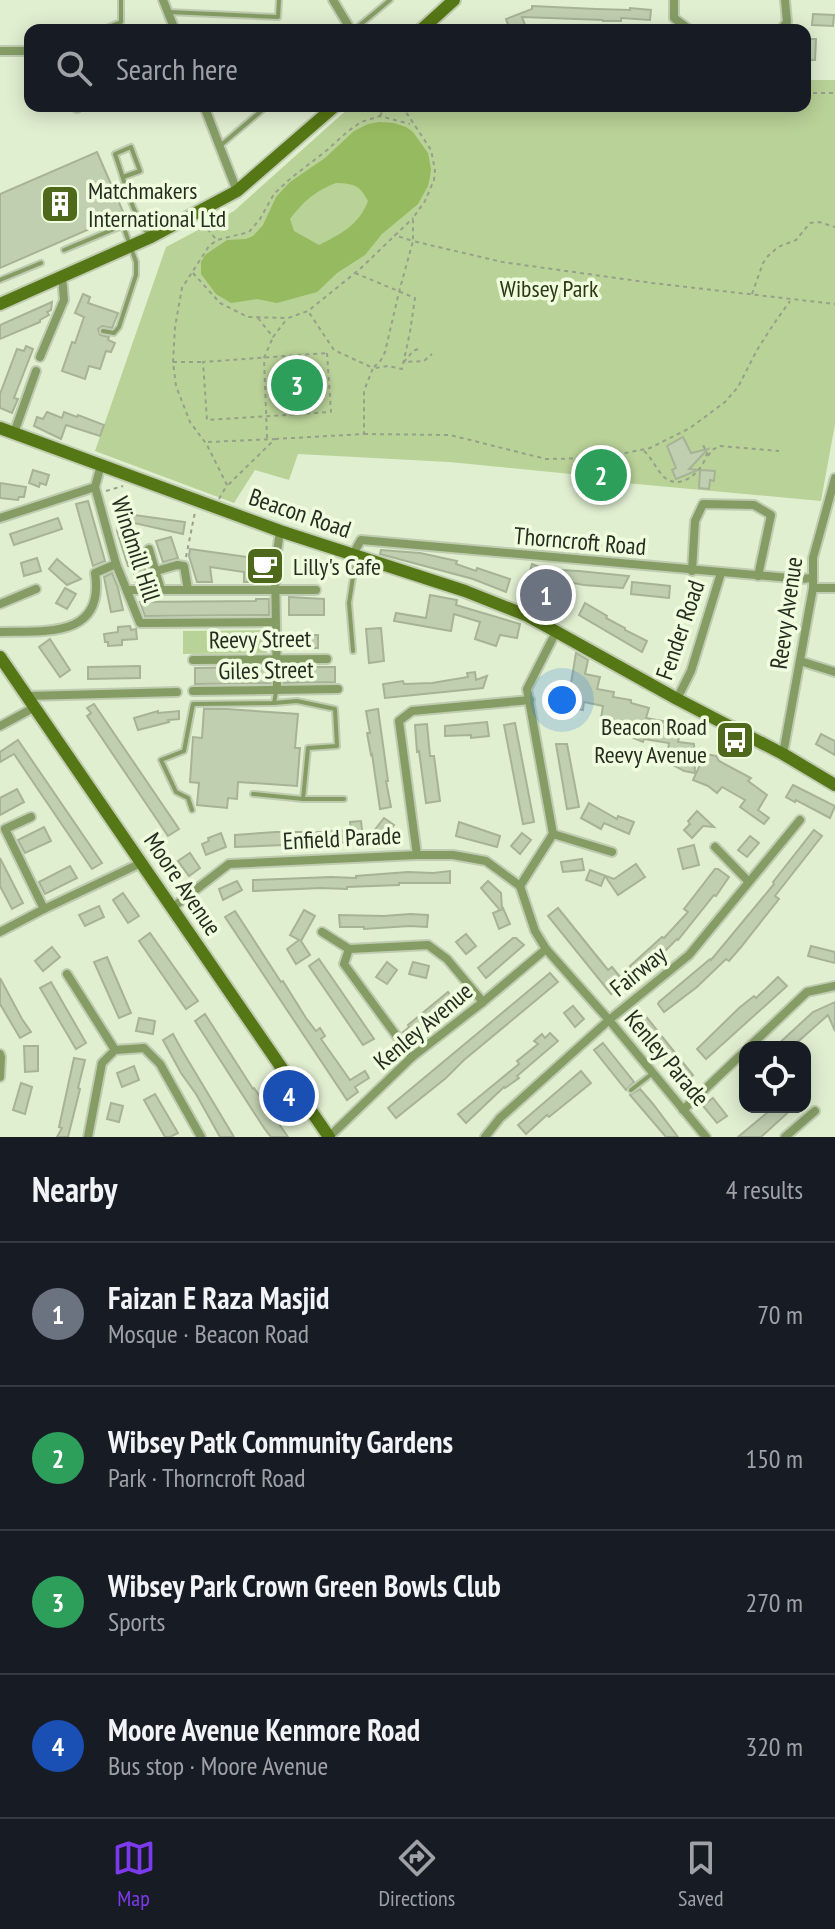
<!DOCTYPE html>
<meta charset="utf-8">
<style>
body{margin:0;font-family:"PT Sans Narrow",sans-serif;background:#20242c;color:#f1f3f6}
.controls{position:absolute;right:24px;bottom:24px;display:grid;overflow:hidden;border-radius:16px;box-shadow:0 4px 20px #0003}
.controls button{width:72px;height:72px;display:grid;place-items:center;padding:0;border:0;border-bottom:2px solid #363941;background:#171b24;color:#f1f3f6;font:40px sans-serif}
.you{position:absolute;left:562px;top:700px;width:28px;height:28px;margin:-20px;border:6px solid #fff;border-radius:50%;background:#1a73e8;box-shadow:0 0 0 12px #1a73e833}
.badge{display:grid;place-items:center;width:52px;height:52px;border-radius:50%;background:#7c3aed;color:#fff;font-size:26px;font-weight:700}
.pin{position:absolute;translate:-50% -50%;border:4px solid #fff;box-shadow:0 2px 8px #0006}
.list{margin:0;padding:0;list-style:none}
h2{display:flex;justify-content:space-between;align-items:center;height:104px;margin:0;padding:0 32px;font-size:34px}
h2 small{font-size:26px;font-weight:400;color:#9ea1a6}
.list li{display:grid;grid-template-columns:52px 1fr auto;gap:24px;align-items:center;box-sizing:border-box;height:144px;padding:0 32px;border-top:2px solid #363941}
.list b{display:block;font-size:30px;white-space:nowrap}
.list p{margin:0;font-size:26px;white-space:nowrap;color:#9ea1a6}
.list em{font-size:26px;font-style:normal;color:#9ea1a6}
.icon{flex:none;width:44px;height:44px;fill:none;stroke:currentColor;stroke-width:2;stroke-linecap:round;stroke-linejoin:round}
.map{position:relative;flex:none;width:835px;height:1137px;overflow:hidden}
.search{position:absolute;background:#171b24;box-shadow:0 4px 20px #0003;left:24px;right:24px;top:24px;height:88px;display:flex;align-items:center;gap:20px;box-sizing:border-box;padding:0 28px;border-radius:16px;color:#9ea1a6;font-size:30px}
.sheet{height:680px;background:#171b24}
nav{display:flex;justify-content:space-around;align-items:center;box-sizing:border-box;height:112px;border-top:2px solid #363941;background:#171b24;font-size:22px;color:#9ea1a6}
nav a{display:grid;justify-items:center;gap:4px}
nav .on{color:#7c3aed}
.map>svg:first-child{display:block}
</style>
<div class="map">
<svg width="835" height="1137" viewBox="0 0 835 1137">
<rect width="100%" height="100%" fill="#e1efd1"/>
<g fill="#b9d298">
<polygon points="805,80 835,80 835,424 821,501 593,480 591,476 449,462 298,454 289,480 255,470 234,503 95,451 166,247 234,211 351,106 805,106"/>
<polygon points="267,630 267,653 183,654 183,631"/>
</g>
<path fill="#96ba5f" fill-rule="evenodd" d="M379,122l15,1 12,4 7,5 15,21 3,16 -1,8 -2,9 -10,18 -36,30 -17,21 -28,18 -20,19 -40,11 -20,-4 -26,4 -15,-9 -15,-20v-12l4,-7 22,-15 19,-1 7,-3 10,-11 13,-28 14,-15 35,-24 29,-27 14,-7zM336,183c18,1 23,1 32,18 -9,24 -27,33 -49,44l-25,-14 -4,-12c14,-18 25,-28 46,-36z"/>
<g fill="#c1cfb1" stroke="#a6b396" stroke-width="2">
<polygon points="532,6 596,9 630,10 630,8 651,10 650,20 621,18 621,21 603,21 603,20 522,17 525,25 510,30 506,19 532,9"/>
<polygon points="813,14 834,15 833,26 812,25"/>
<polygon points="805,39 816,39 815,60 805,60"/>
<polygon points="97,152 124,214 0,268 0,194"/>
<polygon points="83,294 90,297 88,303 118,313 112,328 102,326 98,329 100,335 109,337 108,340 115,343 111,352 106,351 100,369 89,366 85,379 62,371 72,342 75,343 84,317 75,313"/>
<polygon points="52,302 51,310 47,312 49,315 40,320 40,322 0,339 0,325"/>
<polygon points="26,346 33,349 14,398 18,399 12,413 0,408 0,394 17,349 24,351"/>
<polygon points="47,412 62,418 64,412 77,417 78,415 104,425 100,436 66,425 61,439 34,426 37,417 43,419"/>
<polygon points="683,437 691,453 708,449 689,469 698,470 676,479 672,470 676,468 667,446"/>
<polygon points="33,470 49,475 46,485 40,483 39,487 29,483"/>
<polygon points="700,470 715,471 714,481 710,480 709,489 699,488"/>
<polygon points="0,483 26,487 24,497 19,497 18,500 0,498"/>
<polygon points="88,501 105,561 93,566 76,504"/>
<polygon points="125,506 127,514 185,522 183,534 130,522 149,583 136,582 132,566 128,566 117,531 119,520 122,520"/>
<polygon points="58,518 62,529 14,545 10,534"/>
<polygon points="171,537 178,558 163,562 156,541"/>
<polygon points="190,549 261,559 262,556 269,557 268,582 244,582 244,572 210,567 212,582 197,582 189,556"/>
<polygon points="381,550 420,553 457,561 456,564 476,571 477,568 510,579 506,592 473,579 380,554"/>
<polygon points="37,558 41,571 24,576 21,563"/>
<polygon points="57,559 64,565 81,579 67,585 49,569"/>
<polygon points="532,564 540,567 536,582 568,602 563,611 532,596 530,602 522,599"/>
<polygon points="560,570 579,571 629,576 623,588 584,585 557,580"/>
<polygon points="112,573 118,588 123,610 111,612 104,577"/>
<polygon points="632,582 670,586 669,598 631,594"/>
<polygon points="65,588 76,594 67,609 56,603"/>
<polygon points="430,595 457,600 456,605 520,624 517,638 500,635 496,646 475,639 480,622 454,614 451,631 394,621 396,613 426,618"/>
<polygon points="289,597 324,599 324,615 289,615"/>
<polygon points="256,599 269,599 269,615 145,616 140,602 256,601"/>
<polygon points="585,603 607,616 606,618 625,628 625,630 647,641 642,652 579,615"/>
<polygon points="130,626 131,630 136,629 137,639 122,640 122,645 108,646 108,642 105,642 104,634 118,632 118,627"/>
<polygon points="381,628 384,661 369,663 366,629"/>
<polygon points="308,635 318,635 318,648 295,648 295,636"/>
<polygon points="50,639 70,670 60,677 39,647"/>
<polygon points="576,653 588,660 585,674 600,677 597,689 614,692 613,697 631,700 631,703 649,708 646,718 663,721 662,726 673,728 672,731 680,733 678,742 694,744 695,773 684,771 666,761 669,743 644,739 643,742 617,731 617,728 601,718 603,706 584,702 583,710 567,707"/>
<polygon points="140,666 140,678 88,679 88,667"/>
<polygon points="264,667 270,667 270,683 195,684 195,668"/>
<polygon points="284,667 335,667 335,682 284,683"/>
<polygon points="475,672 476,680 487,676 483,688 385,698 383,684 403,681 404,684 432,683 468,677 467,673"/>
<polygon points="94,704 179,829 168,836 87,716 91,713 87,708"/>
<polygon points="204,709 227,709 298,714 295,748 300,748 297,786 238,782 237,799 228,798 227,808 197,805 199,783 190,782 193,737 202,738"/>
<polygon points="378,709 384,752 388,781 386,781 391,807 380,809 372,754 371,755 367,733 370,733 366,711"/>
<polygon points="158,711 158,713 179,711 179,719 168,720 169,722 138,730 134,718"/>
<polygon points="487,722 489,736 471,738 471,735 445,736 445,726"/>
<polygon points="515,723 534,822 523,824 504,725"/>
<polygon points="427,724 430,756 434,756 440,801 426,803 419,751 417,752 415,725"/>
<polygon points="821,734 835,741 835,755 816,744"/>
<polygon points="18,740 102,863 92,869 14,754 0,762 0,752"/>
<polygon points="556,744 567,744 579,807 567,809"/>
<polygon points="705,754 716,756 719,761 751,778 748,781 767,795 758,810 769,818 764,824 740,807 745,800 722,787 717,793 708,786 693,780"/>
<polygon points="793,785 835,806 830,818 796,800 795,802 786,797"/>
<polygon points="17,789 24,802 0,815 0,798"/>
<polygon points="589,803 617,819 618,816 634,822 629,834 604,823 601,829 581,818"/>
<polygon points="697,811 714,827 703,826 692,838 684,830 690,824 688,821"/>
<polygon points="384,818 394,825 380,843 370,836"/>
<polygon points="361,821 363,839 357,840 357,842 235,847 235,835 276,832 304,832 304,833 351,830 350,822"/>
<polygon points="459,822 500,836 497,847 456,836"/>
<polygon points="44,827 51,841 25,853 18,840"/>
<polygon points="814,830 822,836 775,896 779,899 741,947 729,961 726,959 697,987 664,1012 658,1004 659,1002 710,959 711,960 774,884 773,882"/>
<polygon points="221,833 226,847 206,855 202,844 209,841 208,838"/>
<polygon points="522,833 531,840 520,854 511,846"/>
<polygon points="750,836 759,843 747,857 738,850"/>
<polygon points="694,845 699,865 683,869 678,849"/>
<polygon points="190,853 200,868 189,876 178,861"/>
<polygon points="0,858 23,903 12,909 0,886"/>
<polygon points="582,859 584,870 563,872 561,862"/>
<polygon points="636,864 645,877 618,895 605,876 601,886 586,880 590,870 614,879"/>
<polygon points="70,866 77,878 45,894 39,882"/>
<polygon points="715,869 718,869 729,877 716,896 714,895 678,940 677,939 657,959 637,974 630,966 662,937 664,938 688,912 684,909"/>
<polygon points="450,871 450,883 399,883 399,885 347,887 347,889 321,888 253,891 253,880 331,877 356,878 356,876 408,872 433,873"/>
<polygon points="237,881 242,890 223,900 219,889"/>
<polygon points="488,881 501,893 502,909 503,908 510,924 499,929 493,913 500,910 481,888"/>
<polygon points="123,893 139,916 128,923 113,900"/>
<polygon points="99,906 104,917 85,926 79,915"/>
<polygon points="558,908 608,970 612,967 625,983 611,994 548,916"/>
<polygon points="304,910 315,916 301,941 310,955 296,964 287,949 299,940 290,935"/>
<polygon points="235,911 281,982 283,981 306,1018 316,1031 320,1028 325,1036 321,1039 350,1080 365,1071 369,1078 355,1087 358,1092 347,1100 225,917"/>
<polygon points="410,914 428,915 427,927 410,926 364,929 364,927 340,927 339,915 384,916"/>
<polygon points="150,933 198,1001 186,1009 139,941"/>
<polygon points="466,934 476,946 466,954 456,942"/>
<polygon points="513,938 516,938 524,945 486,978 478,968"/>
<polygon points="811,946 835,952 835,963 808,956"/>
<polygon points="52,947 60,957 43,971 35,961"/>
<polygon points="107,957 131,1013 119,1018 94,962"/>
<polygon points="319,959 374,1039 363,1045 309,966"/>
<polygon points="387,962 397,970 387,984 376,977"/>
<polygon points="413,962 429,966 426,978 409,974"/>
<polygon points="550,973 558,982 464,1060 446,1078 396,1118 388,1108"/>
<polygon points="778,977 787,986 706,1059 697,1049 739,1008 754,996 756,998"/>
<polygon points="0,978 22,1019 31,1032 20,1038 0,1004"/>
<polygon points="51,982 86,1043 76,1049 40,988"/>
<polygon points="448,992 456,1002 409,1039 403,1032 409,1027 408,1025"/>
<polygon points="835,1002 835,1031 828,1015 792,1047 775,1047 813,1012"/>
<polygon points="573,1006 584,1019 575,1027 564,1013"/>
<polygon points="205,1014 253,1089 254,1088 288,1137 271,1137 264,1128 195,1021"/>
<polygon points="644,1014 693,1075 684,1082 634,1022"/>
<polygon points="139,1018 155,1021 153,1034 136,1031"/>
<polygon points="550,1033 558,1041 517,1076 519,1078 505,1088 504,1087 466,1123 458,1114 519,1064 517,1061 538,1044 534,1041 542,1034 545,1038"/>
<polygon points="173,1034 183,1052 234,1137 220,1137 196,1094 181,1073 163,1040"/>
<polygon points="603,1043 634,1082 626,1090 594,1050"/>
<polygon points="24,1046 38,1046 38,1071 25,1072"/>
<polygon points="74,1058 85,1060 78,1088 80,1089 68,1137 57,1137 62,1128 59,1127"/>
<polygon points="134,1066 139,1080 122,1087 117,1073"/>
<polygon points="581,1071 591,1083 549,1117 547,1115 526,1134 518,1125"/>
<polygon points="21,1083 32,1087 25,1114 13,1110"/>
<polygon points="640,1089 653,1104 678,1137 666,1137 630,1095"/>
<polygon points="155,1094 178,1133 170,1137 165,1137 144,1100"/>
<polygon points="713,1098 727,1116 717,1123 703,1106"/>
<polygon points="111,1103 123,1106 119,1122 107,1119"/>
<polygon points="774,1107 794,1107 761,1137 738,1137"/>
</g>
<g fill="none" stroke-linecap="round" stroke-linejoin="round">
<g stroke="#c0ccb1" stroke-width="8">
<g id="lane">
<polyline points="169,12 278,17 279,0"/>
<polyline points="109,27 121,22 121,0"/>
<polyline points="354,30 390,0"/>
<polyline points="220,146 267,106"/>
<path d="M123,177l17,-6 -9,-24 -16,7c9,25 17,61 34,81"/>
<polyline points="64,250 119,227 124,228 136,262 136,275 119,327 114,333 103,331"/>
<polyline points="0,280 41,263"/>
<polyline points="353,651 349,603 356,558"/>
<polyline points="253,794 303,799 308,748 337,746 335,709 297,701 274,703"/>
<polyline points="303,799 344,799"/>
<polyline points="192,810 188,798 176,792 161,760 184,751 193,704 274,703 276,692"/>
<polyline points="631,1090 653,1073"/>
</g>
</g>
<g stroke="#c0ccb1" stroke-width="12">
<g id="street">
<polyline points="163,0 175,30"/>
<polyline points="333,0 351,30"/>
<polyline points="674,0 674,18 690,30"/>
<polyline points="781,30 787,22 785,0"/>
<polyline points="0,51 30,51"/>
<polyline points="77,106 77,108"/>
<polyline points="204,106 237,191"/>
<polyline points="40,357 64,300 62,276"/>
<polyline points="14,433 36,371"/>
<polyline points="95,487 116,564 140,623 275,622"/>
<polyline points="0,518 95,487 101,465"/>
<polyline points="149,549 161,590"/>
<polyline points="353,554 361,540 801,579 812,578"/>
<polyline points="156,571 177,565 184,566 188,590"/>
<polyline points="692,571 695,521 703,504 754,505 771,515 758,576"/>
<polyline points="813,588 835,588"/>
<polyline points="127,590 316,590"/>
<polyline points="0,604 36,589"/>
<path d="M0,632c46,-1 105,6 95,-59l21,-9"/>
<polyline points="193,660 327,659"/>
<polyline points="800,661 835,672"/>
<polyline points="277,690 275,566 280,531"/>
<polyline points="193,691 338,689"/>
<polyline points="27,696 177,692"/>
<polyline points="677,699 691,671 721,573"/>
<polyline points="0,726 35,707"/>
<polyline points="783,754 813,588 813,558 835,478"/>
<polyline points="31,817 5,829 44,909"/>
<polyline points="553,834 612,852"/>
<polyline points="715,847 748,881"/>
<polyline points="417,855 399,721 412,711 530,700"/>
<polyline points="520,886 535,931 546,949 609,1020 706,1137"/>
<polyline points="520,886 553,834 527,689 556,632"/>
<polyline points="172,908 229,864 417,855 453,855 486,861 520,886"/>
<polyline points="0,932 44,909 141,863"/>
<polyline points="322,932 349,949"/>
<polyline points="67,974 115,1050"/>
<polyline points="749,1047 807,992 835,986"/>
<polyline points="0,1054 1,1057 0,1077"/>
<polyline points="412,1057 344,964 349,949 428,945 447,959 483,1002"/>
<polyline points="683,1110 745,1051"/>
<polyline points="88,1137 102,1063 115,1050 144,1048 160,1064 201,1137"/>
<polyline points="329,1137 412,1057 483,1002 546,949"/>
<polyline points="485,1137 500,1118 609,1020 689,955 800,820"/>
<polyline points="785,1137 815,1111"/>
</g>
</g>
<g stroke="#c0ccb1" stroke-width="16">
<g id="secondary">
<polyline points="421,30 454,0"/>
<polyline points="0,304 151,237 237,191 335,106"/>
<polyline points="0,428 280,531 465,591 528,616 677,699 783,754 835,785"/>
<polyline points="0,657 329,1137"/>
</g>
</g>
<g stroke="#96a08a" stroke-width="2" stroke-dasharray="4 4" stroke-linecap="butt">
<polyline points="805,93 835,93"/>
<polyline points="402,106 431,150 435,170 434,180 425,201 413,218 413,241 502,262 652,283 835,304"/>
<polyline points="380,116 385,106"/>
<polyline points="202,223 216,239"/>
<polyline points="193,273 220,303 248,317 288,318 308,311 360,269 413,218"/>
<polyline points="355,273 415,298 410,332 402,369 388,366 375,368"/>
<polyline points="752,294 763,263 768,256 778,247 796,240 810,223 819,222 835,227"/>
<polyline points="258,318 273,337 286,320"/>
<polyline points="418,349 413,351 404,362 424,361 432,354"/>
<polygon points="327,353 331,412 207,420 203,362"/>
<polyline points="173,362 202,362"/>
<polyline points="374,367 381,360 385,352 399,292 413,241 394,235"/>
<polyline points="364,434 450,435 546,459 601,458 650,448 690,428 725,402 738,387 757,350 773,325 790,301"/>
<polyline points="267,438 264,358 273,337"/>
<polyline points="275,439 364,434 364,391 373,368 334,350 308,311"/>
<polyline points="208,442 275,439 228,485"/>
<path d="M644,451c8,7 12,18 20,26 17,15 40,-7 43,-24l-5,-10"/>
<polyline points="708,456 712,450 720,446 779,451"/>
<polyline points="106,491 123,486"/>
<polyline points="219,499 227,485 207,445 190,422 176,386 173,362 175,327 182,288 209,246 217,240 249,232 260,219 274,194 291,178 326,151 347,132 361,122 380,116 410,124"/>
<polyline points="186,557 195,512"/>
</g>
<use href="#lane" stroke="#859d65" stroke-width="4"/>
<use href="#street" stroke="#859d65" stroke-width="8"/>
<use href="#secondary" stroke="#567715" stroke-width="12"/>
</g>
<defs>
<g id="building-square" transform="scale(2)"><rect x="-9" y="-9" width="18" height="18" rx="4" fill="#4e691c" stroke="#effdde"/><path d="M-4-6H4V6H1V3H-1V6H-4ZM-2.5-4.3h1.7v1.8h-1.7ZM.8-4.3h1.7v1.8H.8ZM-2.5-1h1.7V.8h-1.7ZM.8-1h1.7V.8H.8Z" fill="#fff"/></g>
<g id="cafe-square" transform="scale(2)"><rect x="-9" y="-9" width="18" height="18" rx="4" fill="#4e691c" stroke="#effdde"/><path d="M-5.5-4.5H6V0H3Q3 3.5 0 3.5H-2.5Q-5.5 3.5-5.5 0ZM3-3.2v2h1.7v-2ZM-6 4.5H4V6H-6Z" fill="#fff"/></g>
<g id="bus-square" transform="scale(2)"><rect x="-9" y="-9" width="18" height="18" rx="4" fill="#4e691c" stroke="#effdde"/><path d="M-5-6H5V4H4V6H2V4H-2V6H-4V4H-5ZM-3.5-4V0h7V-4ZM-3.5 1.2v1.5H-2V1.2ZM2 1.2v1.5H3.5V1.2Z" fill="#fff"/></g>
</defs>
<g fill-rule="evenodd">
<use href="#building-square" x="60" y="204"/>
<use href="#cafe-square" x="265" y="566"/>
<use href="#bus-square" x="735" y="740"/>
</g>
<g text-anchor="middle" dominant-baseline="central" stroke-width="7" stroke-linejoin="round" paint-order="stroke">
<g font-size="24" fill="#272c21" stroke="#effdde" text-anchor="start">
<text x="88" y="190">Matchmakers<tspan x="88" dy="28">International Ltd</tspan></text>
<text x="293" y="566">Lilly's Cafe</text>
<text x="707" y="726" text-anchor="end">Beacon Road<tspan x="707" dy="28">Reevy Avenue</tspan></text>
</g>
<g font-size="24" fill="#2a3813" stroke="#effdde">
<text x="549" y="288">Wibsey Park</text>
</g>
<g font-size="24" fill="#272c21" stroke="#effdde">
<text transform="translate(300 513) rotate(19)">Beacon Road</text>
<text transform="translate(580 541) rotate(5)">Thorncroft Road</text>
<text transform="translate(136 549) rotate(72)">Windmill Hill</text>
<text transform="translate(786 613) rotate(-82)">Reevy Avenue</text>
<text transform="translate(680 630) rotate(-71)">Fender Road</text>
<text transform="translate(260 639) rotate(-1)">Reevy Street</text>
<text transform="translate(266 670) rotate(-1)">Giles Street</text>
<text transform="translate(342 838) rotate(-3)">Enfield Parade</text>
<text transform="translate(183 884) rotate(56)">Moore Avenue</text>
<text transform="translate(638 971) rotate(-39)">Fairway</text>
<text transform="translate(423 1026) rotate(-40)">Kenley Avenue</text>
<text transform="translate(667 1058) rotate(50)">Kenley Parade</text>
</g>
</g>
</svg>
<div class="controls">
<button><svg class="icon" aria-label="locate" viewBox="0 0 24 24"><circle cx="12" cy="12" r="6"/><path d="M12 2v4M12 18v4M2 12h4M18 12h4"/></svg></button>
</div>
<div class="you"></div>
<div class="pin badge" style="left:546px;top:595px;background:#6b7280">1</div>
<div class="pin badge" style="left:601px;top:475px;background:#2e9e5b">2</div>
<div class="pin badge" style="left:297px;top:385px;background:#2e9e5b">3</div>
<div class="pin badge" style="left:289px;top:1096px;background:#1a4fb4">4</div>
<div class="search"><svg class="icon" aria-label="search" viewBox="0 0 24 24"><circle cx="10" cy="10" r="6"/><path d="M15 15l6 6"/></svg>Search here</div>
</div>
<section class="sheet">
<h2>Nearby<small>4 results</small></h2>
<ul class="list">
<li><span class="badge" style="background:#6b7280">1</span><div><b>Faizan E Raza Masjid</b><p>Mosque · Beacon Road</p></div><em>70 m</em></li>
<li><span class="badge" style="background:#2e9e5b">2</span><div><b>Wibsey Patk Community Gardens</b><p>Park · Thorncroft Road</p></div><em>150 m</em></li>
<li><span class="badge" style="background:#2e9e5b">3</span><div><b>Wibsey Park Crown Green Bowls Club</b><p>Sports</p></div><em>270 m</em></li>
<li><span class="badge" style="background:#1a4fb4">4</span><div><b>Moore Avenue Kenmore Road</b><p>Bus stop · Moore Avenue</p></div><em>320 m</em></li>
</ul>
</section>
<nav>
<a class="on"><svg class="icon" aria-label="map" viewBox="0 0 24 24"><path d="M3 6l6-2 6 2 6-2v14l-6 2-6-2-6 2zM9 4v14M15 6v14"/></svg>Map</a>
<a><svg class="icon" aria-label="directions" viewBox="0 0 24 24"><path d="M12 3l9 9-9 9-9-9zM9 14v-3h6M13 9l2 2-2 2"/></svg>Directions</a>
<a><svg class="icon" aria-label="saved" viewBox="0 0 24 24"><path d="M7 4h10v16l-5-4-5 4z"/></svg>Saved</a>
</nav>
